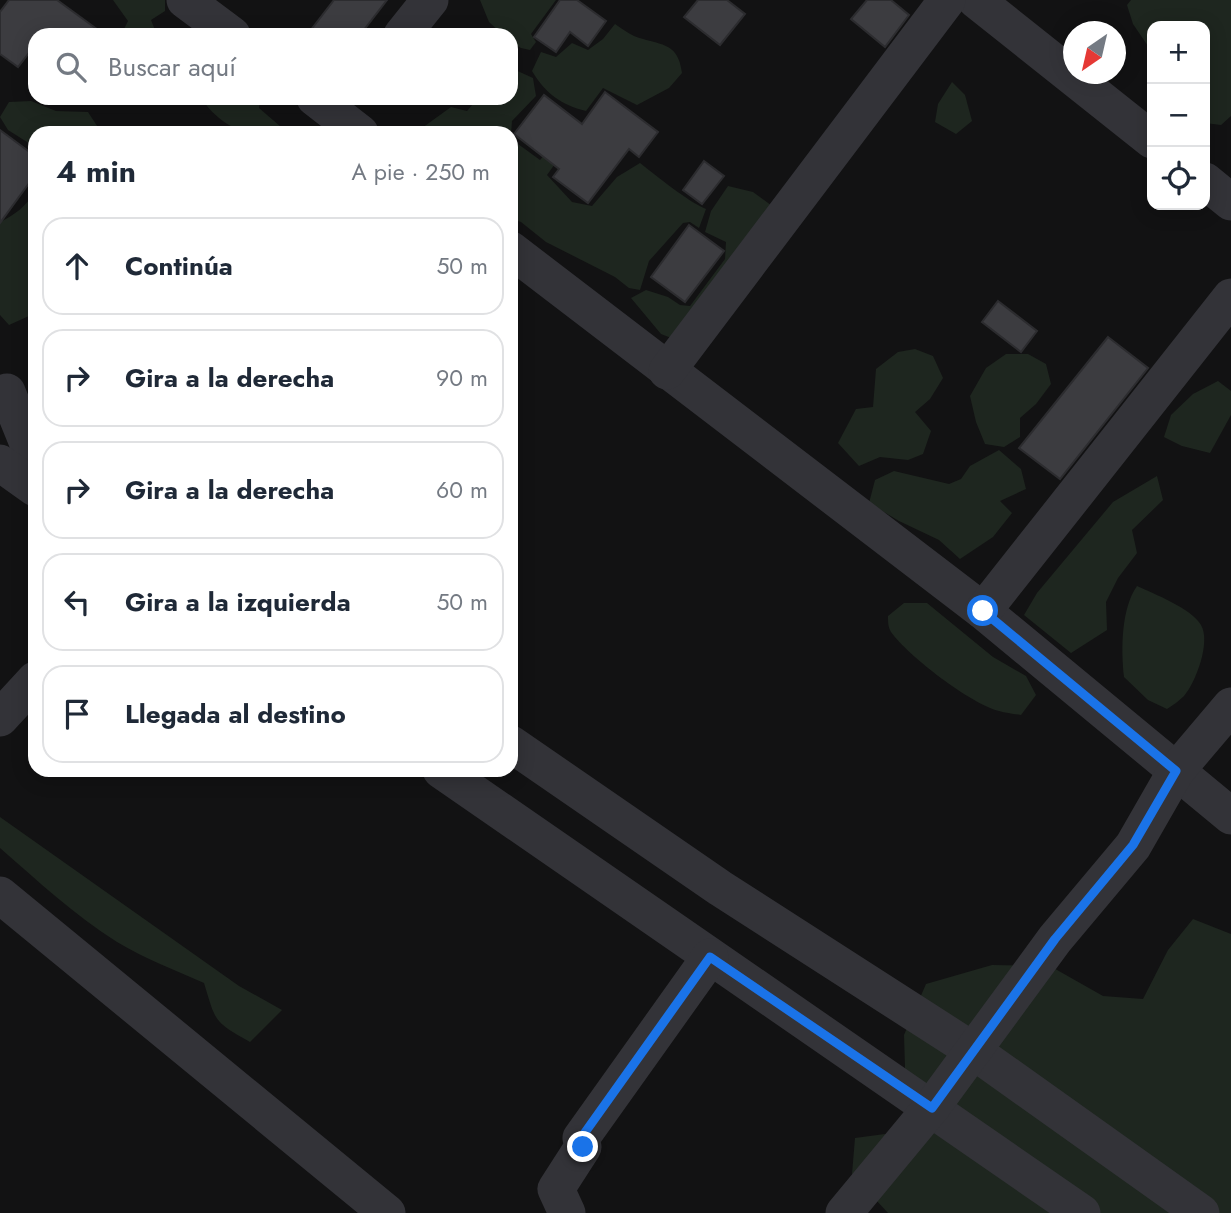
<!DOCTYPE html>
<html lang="es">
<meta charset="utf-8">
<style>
body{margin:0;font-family:Jost,sans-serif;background:#f6f6f7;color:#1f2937}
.controls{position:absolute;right:21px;top:21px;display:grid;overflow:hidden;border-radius:14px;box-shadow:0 4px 18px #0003}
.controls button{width:63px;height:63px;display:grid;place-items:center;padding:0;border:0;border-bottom:2px solid #e0e1e3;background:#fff;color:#1f2937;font:35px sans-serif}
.compass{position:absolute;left:1063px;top:21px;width:63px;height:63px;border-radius:50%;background:#fff;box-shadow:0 4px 18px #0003;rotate:214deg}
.stop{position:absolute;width:21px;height:21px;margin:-16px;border:5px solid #1a73e8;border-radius:50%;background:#fff}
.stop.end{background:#1a73e8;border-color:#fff;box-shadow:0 2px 7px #0008}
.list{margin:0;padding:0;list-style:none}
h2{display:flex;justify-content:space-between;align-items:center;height:91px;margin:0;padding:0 28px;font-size:30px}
h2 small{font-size:23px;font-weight:400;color:#747a83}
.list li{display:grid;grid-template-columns:46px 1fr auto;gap:21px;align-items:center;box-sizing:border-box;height:98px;margin:0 14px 14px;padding:0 14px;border:2px solid #e0e1e3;border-radius:21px}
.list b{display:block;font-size:26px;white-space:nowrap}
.list em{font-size:23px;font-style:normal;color:#747a83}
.icon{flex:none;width:38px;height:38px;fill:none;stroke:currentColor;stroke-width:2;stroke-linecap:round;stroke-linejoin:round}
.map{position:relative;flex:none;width:1231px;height:1213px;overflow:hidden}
.search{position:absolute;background:#fff;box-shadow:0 4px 18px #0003;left:28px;top:28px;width:490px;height:77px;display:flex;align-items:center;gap:18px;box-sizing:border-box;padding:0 24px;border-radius:21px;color:#747a83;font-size:26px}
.panel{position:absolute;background:#fff;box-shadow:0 4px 18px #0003;left:28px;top:126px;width:490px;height:651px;border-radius:21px}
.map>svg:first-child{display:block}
</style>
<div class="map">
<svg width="1231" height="1213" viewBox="0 0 1231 1213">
<rect width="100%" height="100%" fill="#121213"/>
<g fill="#1e261f">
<polygon points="113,0 165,0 165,11 151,20 157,35 121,35 128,21"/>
<polygon points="480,0 556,0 531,34 536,42 530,50 521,48 511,42 511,35 503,35 489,22"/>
<polygon points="1131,0 1231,0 1231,116 1221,125 1205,123 1205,26 1152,26 1152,55 1150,49 1133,24 1127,5"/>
<path d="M615,24c6,4 13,9 19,12 25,10 44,4 48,37l-13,15 -32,17 -34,-17 -17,23c-25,-6 -41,-18 -54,-40l9,-19 15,5 16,-14 16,7 15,-11z"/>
<polygon points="511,68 533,78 536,96 512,121 511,134 422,133 422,128 451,107 467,111 478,98 511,98"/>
<polygon points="952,82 965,95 972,121 956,134 935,122 938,104"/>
<path d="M203,98h57l-1,10 29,25c-13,0 -28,2 -41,0 -13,-2 -41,-22 -44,-35z"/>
<polygon points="31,101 56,111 88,112 99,129 97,133 35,133 35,147 8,130 0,117 9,102"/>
<path d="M511,135l7,9 22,16 9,-10 8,11 -10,14 25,27 20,4 25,-29 23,-14c18,14 47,38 66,46l-7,19 -9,-6 -7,1 -34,38 -9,29 -11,-2 -14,-11 -69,-35 -25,-20 -10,-3z"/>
<polygon points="728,186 753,192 783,214 684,343 661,334 631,298 646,290 668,297 680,305 690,306 725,259 726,242 705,232 711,211"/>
<path d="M35,192v110l-6,14 -20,9 -9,-10v-93c15,-7 26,-16 35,-30z"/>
<polygon points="915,349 933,356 943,378 930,399 915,412 931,431 923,454 908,460 880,457 859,466 838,443 856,409 873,407 876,369 898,352"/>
<polygon points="1006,354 1028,354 1046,364 1051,384 1036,404 1020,418 1020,437 1004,447 985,444 976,422 970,396 986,368"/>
<polygon points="1218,381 1231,391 1231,415 1210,453 1182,446 1164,437 1171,415 1193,394"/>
<polygon points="999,450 1021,469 1026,489 1000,501 1012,513 993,537 960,559 939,540 899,521 869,503 875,480 894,471 949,484 961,479 970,466"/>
<polygon points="1157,476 1163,500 1132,530 1137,553 1118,578 1106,602 1107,630 1071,653 1024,615 1037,593 1113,502"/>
<path d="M1137,586c17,8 54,22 64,39 10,17 -5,57 -17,71 -5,5 -11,9 -17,13l-19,-9 -24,-23c-3,-28 -3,-68 13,-91z"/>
<path d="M904,603h23l66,54 33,19 10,19 -15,20c-7,-1 -15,-2 -22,-4 -28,-7 -91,-55 -108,-79 -3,-5 -3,-10 -3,-16z"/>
<path d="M0,817l239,169 43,24 -32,32c-37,-21 -34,-20 -46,-59 -29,-13 -59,-24 -87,-41 -43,-27 -79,-61 -117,-94z"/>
<polygon points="1193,919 1231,934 1231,1213 888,1213 852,1174 855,1138 930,1128 906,1100 904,1035 926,984 992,965 1050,966 1103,996 1143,999 1168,950"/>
</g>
<g fill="#3c3c40" stroke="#2c2c2f" stroke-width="2">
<polygon points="9,0 57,0 105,35 35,35 35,45 18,67 0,54 0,12"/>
<polygon points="334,0 387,0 360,35 307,35"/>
<polygon points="560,0 577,0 606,21 588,46 570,32 556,52 534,37"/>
<polygon points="698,0 727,0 745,14 720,45 684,17"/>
<polygon points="867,0 891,0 909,15 885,47 851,19"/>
<polygon points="605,92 658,132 639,157 629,149 588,203 553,177 559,169 514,134 544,95 582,124"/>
<polygon points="0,130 35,156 35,175 0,223"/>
<polygon points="704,161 724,176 702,204 683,190"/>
<polygon points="689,225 724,251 685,302 651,277"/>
<polygon points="998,301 1037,331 1021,352 982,322"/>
<polygon points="1108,337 1148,368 1060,479 1019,448"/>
</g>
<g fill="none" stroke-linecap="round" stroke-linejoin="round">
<g stroke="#333338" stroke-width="37">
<polyline points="185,0 232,35"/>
<polyline points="976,0 1152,140"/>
<polyline points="402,35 430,0"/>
<polyline points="315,98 360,133"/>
<polyline points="1205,181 1231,202"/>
<polyline points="511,250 983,611 1231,816"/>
<polyline points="667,371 947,0"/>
<polyline points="7,392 29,446 35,453"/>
<polyline points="0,463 35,488"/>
<polyline points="983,611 1231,297"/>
<polyline points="0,718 35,680"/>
<polyline points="511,744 720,888 972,1050 1201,1213"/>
<polyline points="441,770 1082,1213"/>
<polyline points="0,895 387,1213"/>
<polyline points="567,1213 556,1189 583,1147 581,1138 710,957"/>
<polyline points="844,1213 931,1108 1055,939 1133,846 1176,771 1231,706"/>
</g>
</g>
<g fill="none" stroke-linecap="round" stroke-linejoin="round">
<polyline stroke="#1a73e8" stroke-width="9" points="583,1147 581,1138 710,957 932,1108 1055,939 1133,845 1176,771 983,611"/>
</g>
</svg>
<div class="controls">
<button>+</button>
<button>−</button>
<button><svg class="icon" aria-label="locate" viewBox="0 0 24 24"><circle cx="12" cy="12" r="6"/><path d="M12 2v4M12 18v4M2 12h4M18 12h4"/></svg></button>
</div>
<svg class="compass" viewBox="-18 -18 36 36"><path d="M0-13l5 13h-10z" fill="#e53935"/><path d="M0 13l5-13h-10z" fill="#747a83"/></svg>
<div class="stop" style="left:983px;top:611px"></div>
<div class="stop end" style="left:583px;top:1147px"></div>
<div class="search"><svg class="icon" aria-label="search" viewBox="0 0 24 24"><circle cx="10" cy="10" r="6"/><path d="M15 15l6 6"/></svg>Buscar aquí</div>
<section class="panel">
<h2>4 min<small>A pie · 250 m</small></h2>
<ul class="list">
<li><svg class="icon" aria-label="ahead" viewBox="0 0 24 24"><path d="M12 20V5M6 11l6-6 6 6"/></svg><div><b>Continúa</b></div><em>50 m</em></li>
<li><svg class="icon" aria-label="right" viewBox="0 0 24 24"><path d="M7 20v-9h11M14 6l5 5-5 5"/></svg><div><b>Gira a la derecha</b></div><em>90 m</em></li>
<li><svg class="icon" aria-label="right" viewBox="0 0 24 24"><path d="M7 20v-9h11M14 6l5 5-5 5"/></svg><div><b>Gira a la derecha</b></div><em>60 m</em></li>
<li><svg class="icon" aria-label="left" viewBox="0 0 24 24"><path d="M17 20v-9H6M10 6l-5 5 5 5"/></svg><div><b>Gira a la izquierda</b></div><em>50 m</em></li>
<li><svg class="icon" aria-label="arrive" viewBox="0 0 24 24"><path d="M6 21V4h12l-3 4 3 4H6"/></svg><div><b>Llegada al destino</b></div></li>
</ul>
</section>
</div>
